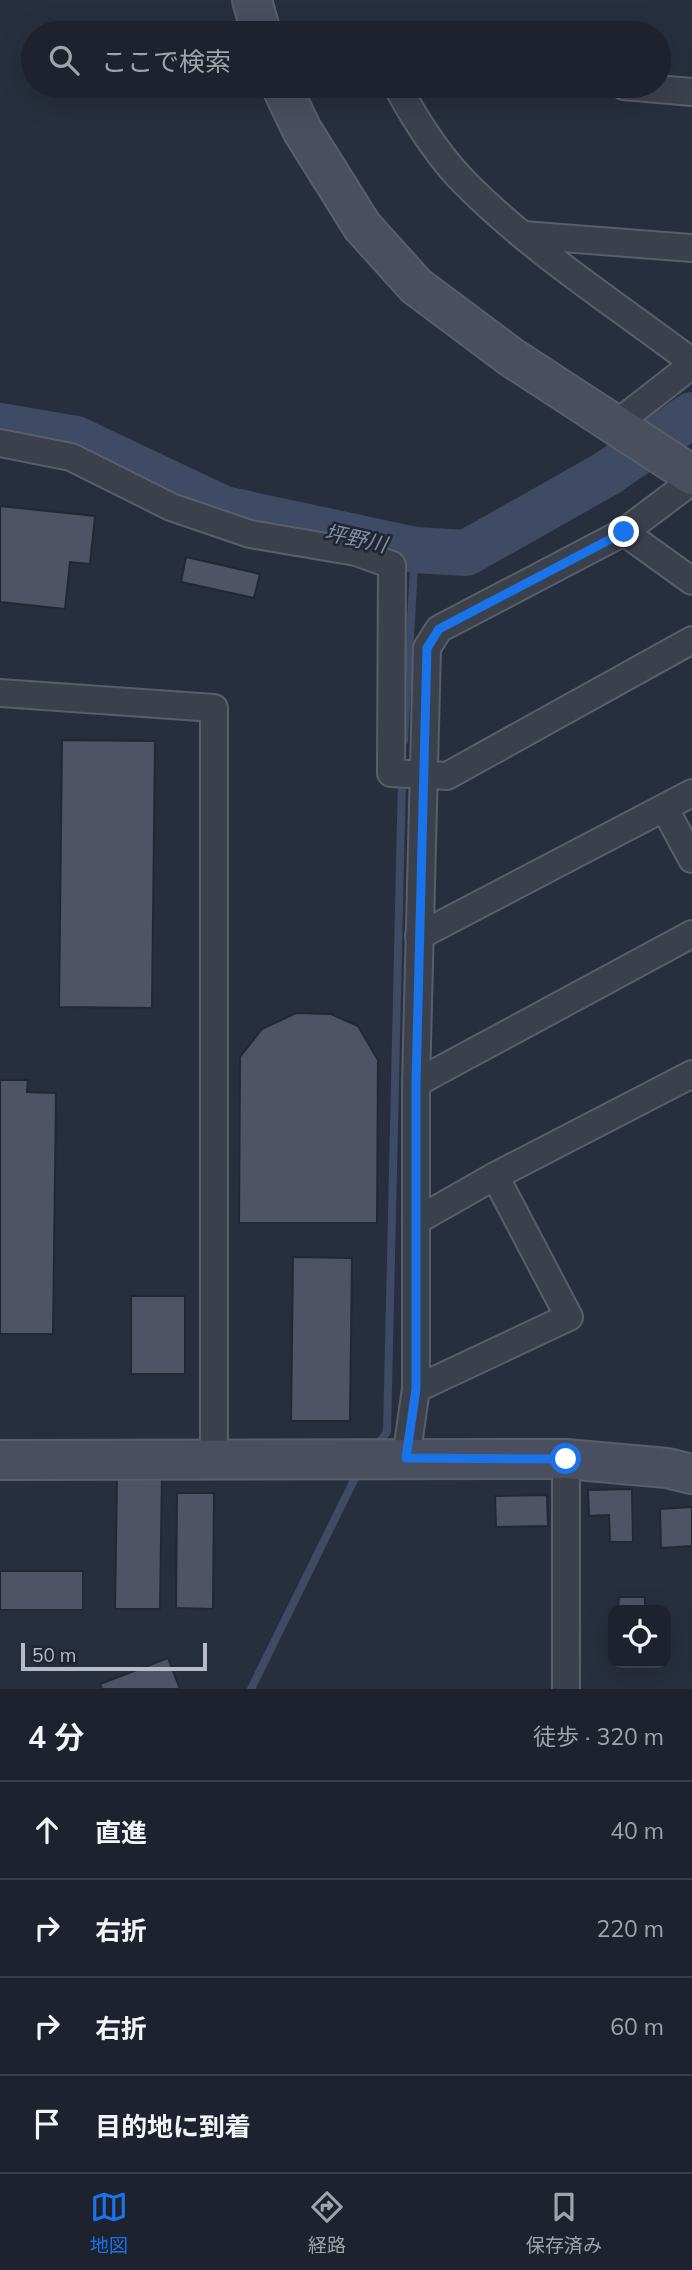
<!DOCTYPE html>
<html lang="ja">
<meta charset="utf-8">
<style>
body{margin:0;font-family:Mulish,"Noto Sans JP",sans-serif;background:#2a2f3a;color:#f1f3f6}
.controls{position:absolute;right:21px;bottom:21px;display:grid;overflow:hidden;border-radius:14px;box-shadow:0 7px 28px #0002}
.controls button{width:63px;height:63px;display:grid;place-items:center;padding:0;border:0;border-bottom:2px solid #3b3f4a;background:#1d222e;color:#f1f3f6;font:35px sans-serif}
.scale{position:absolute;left:21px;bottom:18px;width:186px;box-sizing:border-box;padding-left:7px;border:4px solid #b7bbc8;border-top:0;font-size:19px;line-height:24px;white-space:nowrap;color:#b7bbc8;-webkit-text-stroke:5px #202532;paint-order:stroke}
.stop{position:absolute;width:21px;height:21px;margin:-16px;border:5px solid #1a73e8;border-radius:50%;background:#fff}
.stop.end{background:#1a73e8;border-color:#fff;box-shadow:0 2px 7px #0008}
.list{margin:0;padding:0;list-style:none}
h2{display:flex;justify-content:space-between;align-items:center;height:91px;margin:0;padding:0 28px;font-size:30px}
h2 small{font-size:23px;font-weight:400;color:#a0a4aa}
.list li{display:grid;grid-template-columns:46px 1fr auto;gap:21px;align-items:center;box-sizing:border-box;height:98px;padding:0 28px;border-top:2px solid #3b3f4a}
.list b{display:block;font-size:26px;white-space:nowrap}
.list em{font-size:23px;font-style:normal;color:#a0a4aa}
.icon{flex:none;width:38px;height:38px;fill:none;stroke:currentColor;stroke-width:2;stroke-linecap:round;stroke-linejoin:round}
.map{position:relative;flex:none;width:692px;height:1689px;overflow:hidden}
.search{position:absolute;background:#1d222e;box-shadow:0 7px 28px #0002;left:21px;right:21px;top:21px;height:77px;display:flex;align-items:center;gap:18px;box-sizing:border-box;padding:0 24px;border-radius:38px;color:#a0a4aa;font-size:26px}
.sheet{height:483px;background:#1d222e}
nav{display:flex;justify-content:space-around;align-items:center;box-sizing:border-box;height:98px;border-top:2px solid #3b3f4a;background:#1d222e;font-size:19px;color:#a0a4aa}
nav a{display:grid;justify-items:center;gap:4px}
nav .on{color:#1a73e8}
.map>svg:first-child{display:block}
</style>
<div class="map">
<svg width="692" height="1689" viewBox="0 0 692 1689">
<rect width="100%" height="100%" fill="#272e3d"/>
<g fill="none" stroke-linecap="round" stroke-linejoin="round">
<g stroke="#3f4a64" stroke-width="8">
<polyline points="404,741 415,550"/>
<polyline points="376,1447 387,1432 402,778"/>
<polyline points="251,1689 358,1472"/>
</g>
<polyline stroke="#3f4a64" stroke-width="46" points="0,426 76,439 224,509 415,550 466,553 606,474 692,415"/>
</g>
<g fill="#4e5465" stroke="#222734" stroke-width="2">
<polygon points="0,506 95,516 90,564 70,562 65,609 0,602"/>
<polygon points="186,557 260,574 254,598 181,582"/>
<polygon points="62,740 155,741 152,1008 59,1007"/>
<polygon points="296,1013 331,1014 358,1026 378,1060 377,1223 239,1223 240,1057 262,1029"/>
<polygon points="0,1080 28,1080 27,1092 56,1093 53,1334 0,1334"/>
<polygon points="293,1257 352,1258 350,1421 291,1421"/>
<rect x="131" y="1296" width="54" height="78"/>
<polygon points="117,1476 162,1476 160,1609 115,1609"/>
<polygon points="632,1489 633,1542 610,1542 609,1515 589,1516 588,1490"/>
<polygon points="177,1493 214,1493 213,1609 176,1608"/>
<polygon points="547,1495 548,1526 496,1527 495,1496"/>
<polygon points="692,1507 692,1546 661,1548 660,1509"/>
<rect x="0" y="1571" width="83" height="39"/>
<polygon points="619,1597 645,1597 645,1610 618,1610"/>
<polygon points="168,1658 180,1689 102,1689 100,1684"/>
</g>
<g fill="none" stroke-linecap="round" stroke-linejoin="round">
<g stroke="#595e6b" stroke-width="30">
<g id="street">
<path d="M397,86c19,35 42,72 71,100 67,67 149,119 224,176"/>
<polyline points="624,86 692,92"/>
<polyline points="523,235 692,248"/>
<polyline points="616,424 692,365"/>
<polyline points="0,443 71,457 171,507 250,534 356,552 392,565 391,773 447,776 692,640"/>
<polyline points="624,532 692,581"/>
<polyline points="0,693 214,708 214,1461"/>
<polyline points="665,809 692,859"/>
<polyline points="419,936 692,793"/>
<polyline points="416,1083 692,934"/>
<polyline points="416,1221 495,1176 692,1074"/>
<polyline points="416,1389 569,1317 495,1176"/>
<polyline points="406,1458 416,1389 416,1083 427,648 439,629 624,532 692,481"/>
<polyline points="566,1689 566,1459"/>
</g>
</g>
<g stroke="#595e6b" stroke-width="42">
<g id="secondary">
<polyline points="252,0 261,33"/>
<polyline points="281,86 302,130 362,226 416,286 511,357 692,475"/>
<polyline points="0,1460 566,1459 667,1468 692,1474"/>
</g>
</g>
<use href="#street" stroke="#3b404d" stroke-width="26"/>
<use href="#secondary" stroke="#494f5f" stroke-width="38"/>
</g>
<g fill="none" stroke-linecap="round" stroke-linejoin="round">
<polyline stroke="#1a73e8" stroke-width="9" points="566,1459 406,1458 416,1389 416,1083 427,648 439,629 624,532"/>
</g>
<g text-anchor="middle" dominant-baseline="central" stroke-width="5" stroke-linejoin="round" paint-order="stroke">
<g font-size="21" font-style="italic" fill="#828eac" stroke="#202532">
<text transform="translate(356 538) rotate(12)">坪野川</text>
</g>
</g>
</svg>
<div class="controls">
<button><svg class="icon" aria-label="locate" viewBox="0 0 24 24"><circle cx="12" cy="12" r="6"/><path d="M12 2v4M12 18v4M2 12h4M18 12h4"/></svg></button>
</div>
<div class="scale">50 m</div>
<div class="stop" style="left:566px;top:1459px"></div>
<div class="stop end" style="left:624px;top:532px"></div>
<div class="search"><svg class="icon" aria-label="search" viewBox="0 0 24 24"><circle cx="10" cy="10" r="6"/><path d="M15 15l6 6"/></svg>ここで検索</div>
</div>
<section class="sheet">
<h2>4 分<small>徒歩 · 320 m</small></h2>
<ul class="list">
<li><svg class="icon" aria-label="ahead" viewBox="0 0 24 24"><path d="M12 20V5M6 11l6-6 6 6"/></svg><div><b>直進</b></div><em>40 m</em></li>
<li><svg class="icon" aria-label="right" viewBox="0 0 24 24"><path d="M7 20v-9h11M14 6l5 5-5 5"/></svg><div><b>右折</b></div><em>220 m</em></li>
<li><svg class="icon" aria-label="right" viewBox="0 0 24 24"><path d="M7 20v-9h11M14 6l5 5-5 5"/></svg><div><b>右折</b></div><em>60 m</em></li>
<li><svg class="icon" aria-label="arrive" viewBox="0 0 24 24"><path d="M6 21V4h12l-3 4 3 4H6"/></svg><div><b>目的地に到着</b></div></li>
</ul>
</section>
<nav>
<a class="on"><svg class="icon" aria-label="map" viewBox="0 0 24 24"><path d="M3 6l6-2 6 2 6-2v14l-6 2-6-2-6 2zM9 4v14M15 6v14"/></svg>地図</a>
<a><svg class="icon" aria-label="directions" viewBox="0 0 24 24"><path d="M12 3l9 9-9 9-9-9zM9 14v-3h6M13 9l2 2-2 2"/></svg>経路</a>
<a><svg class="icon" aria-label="saved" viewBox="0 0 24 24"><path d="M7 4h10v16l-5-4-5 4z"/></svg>保存済み</a>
</nav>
